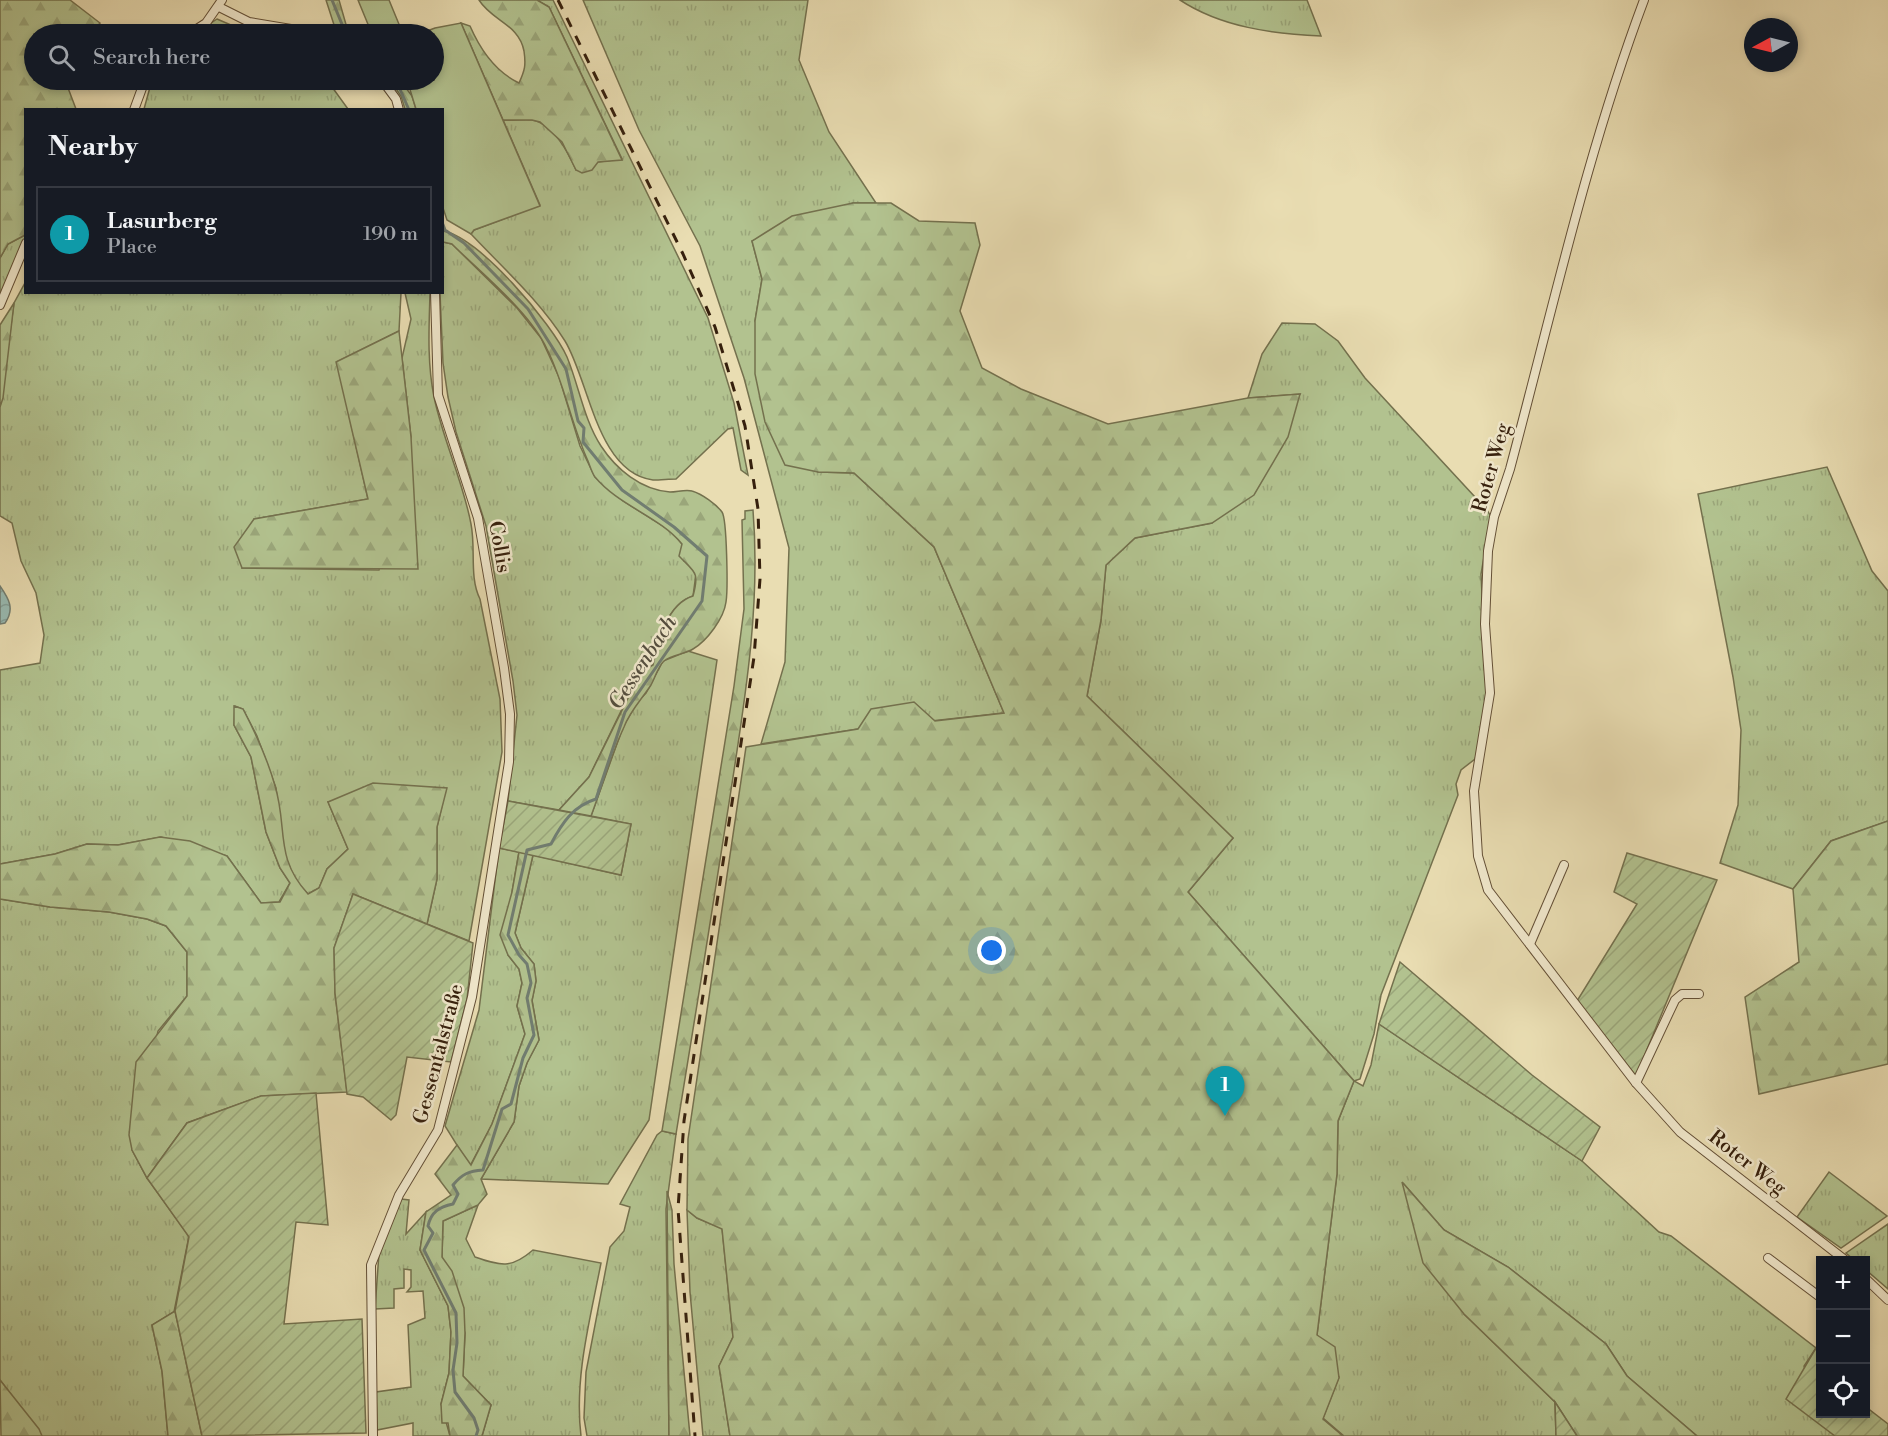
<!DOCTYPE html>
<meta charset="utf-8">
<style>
body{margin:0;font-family:"Libre Bodoni",serif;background:#242831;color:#f1f3f6}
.controls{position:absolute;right:18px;bottom:18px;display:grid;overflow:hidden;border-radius:0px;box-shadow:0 3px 9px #0003}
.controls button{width:54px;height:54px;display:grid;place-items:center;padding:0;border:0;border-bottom:2px solid #363941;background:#171b24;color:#f1f3f6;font:30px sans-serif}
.compass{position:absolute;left:1744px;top:18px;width:54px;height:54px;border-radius:50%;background:#171b24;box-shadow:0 3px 9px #0003;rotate:263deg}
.you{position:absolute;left:992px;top:951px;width:21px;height:21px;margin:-15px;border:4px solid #fff;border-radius:50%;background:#1a73e8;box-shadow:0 0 0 9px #1a73e833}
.badge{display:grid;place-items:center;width:39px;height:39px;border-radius:50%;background:#0b8043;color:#fff;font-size:20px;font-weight:700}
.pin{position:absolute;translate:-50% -50px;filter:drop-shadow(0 2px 3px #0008)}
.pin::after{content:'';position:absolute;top:32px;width:21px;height:18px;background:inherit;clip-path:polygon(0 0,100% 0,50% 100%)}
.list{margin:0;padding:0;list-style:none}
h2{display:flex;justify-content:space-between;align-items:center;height:78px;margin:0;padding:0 24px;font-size:26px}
h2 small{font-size:20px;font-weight:400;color:#9ea1a6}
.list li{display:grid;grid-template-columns:39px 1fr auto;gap:18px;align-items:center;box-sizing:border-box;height:96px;margin:0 12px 12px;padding:0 12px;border:2px solid #363941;border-radius:0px}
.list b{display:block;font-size:22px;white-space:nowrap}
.list p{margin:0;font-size:20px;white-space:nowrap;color:#9ea1a6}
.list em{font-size:20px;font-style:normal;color:#9ea1a6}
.icon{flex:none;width:33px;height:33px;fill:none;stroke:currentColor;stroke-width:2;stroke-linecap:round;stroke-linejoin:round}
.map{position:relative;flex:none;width:1888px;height:1436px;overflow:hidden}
.search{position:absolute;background:#171b24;box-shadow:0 3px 9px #0003;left:24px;top:24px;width:420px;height:66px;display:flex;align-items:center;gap:15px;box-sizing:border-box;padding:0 21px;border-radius:33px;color:#9ea1a6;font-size:22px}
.panel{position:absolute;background:#171b24;box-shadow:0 3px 9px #0003;left:24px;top:108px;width:420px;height:186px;border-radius:0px}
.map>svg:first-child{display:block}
</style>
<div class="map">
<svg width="1888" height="1436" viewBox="0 0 1888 1436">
<defs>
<pattern id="grass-tufts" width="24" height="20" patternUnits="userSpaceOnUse" patternTransform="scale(1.5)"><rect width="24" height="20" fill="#b2c28f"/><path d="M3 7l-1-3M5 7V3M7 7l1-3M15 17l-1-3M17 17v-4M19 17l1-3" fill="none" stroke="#9aa67a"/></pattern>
<pattern id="forest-firs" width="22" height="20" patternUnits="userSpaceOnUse" patternTransform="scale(1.5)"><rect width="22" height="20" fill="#b2c28f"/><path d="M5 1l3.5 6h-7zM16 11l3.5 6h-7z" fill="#9aa67a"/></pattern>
<pattern id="garden-furrows" width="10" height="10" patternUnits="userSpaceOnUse" patternTransform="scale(1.5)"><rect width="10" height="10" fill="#b2c28f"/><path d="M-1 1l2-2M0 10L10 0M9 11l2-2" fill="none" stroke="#9aa67a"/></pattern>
<pattern id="water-waves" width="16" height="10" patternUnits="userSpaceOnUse" patternTransform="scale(1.5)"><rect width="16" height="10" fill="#99bbb3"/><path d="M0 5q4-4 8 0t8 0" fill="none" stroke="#84a099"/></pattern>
</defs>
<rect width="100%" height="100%" fill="#e9ddb2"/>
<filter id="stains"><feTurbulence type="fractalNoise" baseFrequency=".00333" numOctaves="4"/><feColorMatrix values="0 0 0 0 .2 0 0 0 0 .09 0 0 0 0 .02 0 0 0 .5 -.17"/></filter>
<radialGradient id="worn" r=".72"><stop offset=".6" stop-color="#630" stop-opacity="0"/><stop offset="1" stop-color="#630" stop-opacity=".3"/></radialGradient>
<g fill="url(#grass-tufts)" stroke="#74714e" stroke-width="1.5">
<path d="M537,0h16l155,318 26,85 14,72 -7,-5 -8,-42 -5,1 -52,50c-7,0 -15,1 -23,1 -56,-7 -64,-100 -88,-139 -25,-40 -62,-73 -94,-107l3,-4 66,-25 -37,-85c9,1 20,-1 29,0 21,3 37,34 44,50l22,-8 24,-3 -73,-152z"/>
<polygon points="583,0 808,0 799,60 829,132 876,203 853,203 752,241 762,279 755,321 818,472 854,473 934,547 1004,713 858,729 761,744 785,662 789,548 744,378 700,246 639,130"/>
<path d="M1180,0h127l14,36c-48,-2 -100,-9 -141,-36z"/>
<polygon points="217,19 238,28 239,34 195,34"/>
<polygon points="152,80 244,80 245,84 260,80 327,80 348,109 144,109"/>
<polygon points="25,235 25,243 0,305 0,258 8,244"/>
<path d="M443,242l9,2 65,64 24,30 18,39 21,69 15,31 28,24 48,30 11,13 2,17 6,2 6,11 -3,22c-26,8 -35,45 -40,69l-13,7 -51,105 -30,33 -51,-9 9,-86 -4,-34 -27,-155 -30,-94 -8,-35 -5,-34 -3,-70 2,-1z"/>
<path d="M25,283l1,9 375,1 -2,38 -62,31 31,137 -114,20 -12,49 137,2 32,-133 -9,-79 9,-39 -6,-26h25c-1,35 -3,69 4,104 9,43 29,84 37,127 5,25 -2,53 9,75l20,100 2,53 -33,189 -42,-17 10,-45v-52l9,-39 -118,14 20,47 -21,20 -8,19 -11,6 -12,-13 -12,-27 -8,-66 -19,-52 -14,-27 -8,-3 -1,19 17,32 15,75 14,36 10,15 -11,19 -18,1 -34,-47 -66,-19 -43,8 -31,-1 -32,10 -55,10v-194l40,-7 4,-28 -8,-42 -15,-32 -9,-38 -12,-7v-109l14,-104z"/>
<polygon points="1282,323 1315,324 1338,341 1365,378 1487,510 1491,517 1481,574 1487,694 1480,745 1475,759 1461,770 1456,784 1458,795 1381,995 1374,1034 1360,1079 1354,1081 1363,1086 1371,1065 1379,1024 1582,1161 1659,1232 1671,1236 1816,1348 1804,1366 1821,1424 1835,1436 1697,1436 1627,1376 1606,1344 1508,1267 1444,1230 1403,1183 1464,1314 1555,1402 1556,1436 1344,1436 1323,1418 1339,1377 1317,1335 1337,1174 1338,1121 1354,1081 1188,892 1233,838 1087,696 1101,620 1106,565 1135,538 1212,523 1300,394 1248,398 1262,354"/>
<polygon points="1827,467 1872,571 1888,591 1888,821 1831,841 1793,889 1720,863 1738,805 1741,730 1733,677 1698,494"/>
<polygon points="688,651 717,660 649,1120 608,1184 481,1179 514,1122 519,1086 527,1063 539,1040 532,1000 536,981 534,964 521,948 515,933 533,855 621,875 631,824 591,816 623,727 638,701 646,693 663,661"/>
<polygon points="499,848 519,852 512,892 508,955 519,969 522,983 517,1006 525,1034 492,1124 470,1166 445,1126 479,1010"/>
<polygon points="0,899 50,907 109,912 147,919 166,926 187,952 187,996 158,1031 132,1150 147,1178 189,1236 174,1312 152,1325 162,1371 168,1436 42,1436 0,1380"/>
<polygon points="662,1131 676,1134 666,1209 669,1436 587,1436 584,1418 586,1372 610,1247 624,1231 630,1207 620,1204 657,1135"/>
<polygon points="1829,1172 1887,1216 1841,1248 1797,1217"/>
<polygon points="401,1199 409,1200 406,1234 426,1212 420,1250 448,1306 451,1332 449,1373 441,1404 450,1436 413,1436 413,1423 377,1430 376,1392 411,1387 408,1325 425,1318 423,1291 407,1292 411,1287 411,1270 404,1269 404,1288 394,1289 394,1308 375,1309 379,1253"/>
<path d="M478,1205l-12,34 9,18c26,9 36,12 58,-7l68,13c-11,57 -27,115 -20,173h-99l9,-31 -28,-29 2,-43 -23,-76 1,-36z"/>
<polygon points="687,1210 697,1218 722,1228 733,1337 719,1366 730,1436 703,1436 690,1292"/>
<polygon points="1888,1224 1888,1289 1866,1270 1866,1260 1854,1260 1846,1253"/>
</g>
<g fill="url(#forest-firs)" stroke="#74714e" stroke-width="1.5">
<polygon points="0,0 70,0 100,23 91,34 34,34 34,80 65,80 76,109 26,110 25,235 8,244 0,258"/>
<polygon points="326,0 339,0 347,28 355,34 340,34 336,31"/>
<path d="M479,0h58l12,7 73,153 -24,2 -6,8 -10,3 -6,-3 -14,-28 -22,-20 -8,-2h-29l-42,-97 9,3c10,23 26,46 49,57 6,-13 7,-18 5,-32 -5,-27 -32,-30 -45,-51z"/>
<polygon points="390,80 400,80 412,96 416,109 405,109 401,96"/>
<polygon points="853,203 891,203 919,221 975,223 980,245 960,311 982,368 1021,389 1108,424 1248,398 1300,394 1288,437 1254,495 1212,523 1135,538 1106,565 1101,620 1087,696 1233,838 1188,892 1354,1081 1338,1121 1337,1174 1317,1335 1335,1347 1339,1378 1323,1419 1343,1436 730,1436 719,1366 733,1337 722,1229 697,1218 687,1210 688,1139 746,747 858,729 871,709 914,702 935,721 1004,713 934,547 854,473 818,472 785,465 765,422 755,374 755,321 762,279 752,241 792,216"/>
<path d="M442,231c35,3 111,94 125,126 12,29 17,63 34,89 15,23 40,44 69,46 7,0 16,-3 22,-1 10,3 24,13 30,21 5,7 6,78 4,90 -2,16 -19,39 -33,47 -8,5 -22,6 -29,12 -6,5 -9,17 -13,24 -9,14 -21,26 -27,42 -13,28 -22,60 -33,89l-32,-6 30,-33 52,-105 12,-7c5,-24 14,-61 40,-69 7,-25 1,-24 -14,-40l3,-12c-23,-28 -63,-38 -87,-67 -3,-4 -5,-11 -7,-16 -17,-37 -23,-76 -41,-112 -17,-37 -66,-76 -95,-105l-9,-2z"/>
<polygon points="14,303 3,398 0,407 0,325"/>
<polygon points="399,331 411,437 418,569 242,568 234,547 254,519 368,499 336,362"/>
<path d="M753,510c8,99 -9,195 -24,293 -17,110 -35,221 -53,331l-14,-3 72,-445 10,-77 -2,-89 3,-1v-8z"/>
<path d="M234,706l9,3c13,25 25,51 32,77 13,42 -1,71 33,108l11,-6 8,-19 21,-20 -20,-47 45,-19 74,5 -10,39v52l-10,45 -74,-30 -19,54 1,45 12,99 -86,4 -74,27 -40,55 -15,-28 -3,-15 7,-73 51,-66v-44l-21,-26 -19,-7 -38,-7 -59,-5 -50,-8v-35l55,-10 32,-10 31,1 42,-8 30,4 37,15 34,47 19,-1 10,-19 -10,-15 -14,-36 -15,-75 -17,-32z"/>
<polygon points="1888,821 1888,1064 1759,1094 1745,997 1799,962 1793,889 1831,841"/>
<polygon points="519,852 533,855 515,933 521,948 534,964 536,981 532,1001 539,1040 527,1063 519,1086 514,1122 481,1179 487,1194 478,1205 443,1221 442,1257 452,1271 464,1308 465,1333 463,1376 491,1405 482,1436 450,1436 448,1423 442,1423 441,1404 449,1373 451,1332 448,1306 420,1250 426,1212 451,1195 435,1174 457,1145 471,1165 492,1124 525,1034 517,1006 522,983 519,969 508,955 500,935 512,892"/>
<polygon points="1402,1182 1444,1230 1508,1267 1606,1344 1627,1376 1697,1436 1577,1436 1555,1402 1464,1314 1423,1263"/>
<polygon points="667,1191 672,1210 674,1264 690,1436 669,1436"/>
<polygon points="175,1311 202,1436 168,1436 162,1371 152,1325"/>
<polygon points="0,1380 39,1429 42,1436 1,1436"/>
</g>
<g fill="url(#garden-furrows)" stroke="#74714e" stroke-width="1.5">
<polygon points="508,801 631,824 621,875 499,848"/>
<polygon points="1627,853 1717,880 1636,1076 1577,1001 1637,904 1614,892"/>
<polygon points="353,894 473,943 467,999 451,1062 407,1057 396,1115 391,1120 363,1097 347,1094 335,993 334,948"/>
<polygon points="1400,962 1532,1075 1600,1127 1582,1161 1379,1024"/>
<polygon points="316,1093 328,1225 296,1222 284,1324 362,1319 366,1433 202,1436 175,1311 189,1237 147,1178 187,1123 261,1096"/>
<polygon points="1816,1348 1820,1354 1820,1414 1866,1414 1866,1407 1888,1424 1888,1436 1835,1436 1786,1399"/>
<polygon points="1555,1402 1577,1436 1556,1436"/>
</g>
<g fill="#b2c28f" stroke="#74714e" stroke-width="1.5">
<polygon points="358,0 389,0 403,34 372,34"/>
<polygon points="461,23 540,206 474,230 471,234 447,220 442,205 442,110 416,109 407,80 434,80 434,34 419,34 435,28"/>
</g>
<path fill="url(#water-waves)" stroke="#717d71" stroke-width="1.5" d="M0,586c9,13 15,23 5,37l-5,1z"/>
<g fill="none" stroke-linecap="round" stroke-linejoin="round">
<g stroke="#717d71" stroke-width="3">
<polyline points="332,0 346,34"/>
<polyline points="396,80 409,110"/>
<path d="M442,222l3,8 19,13 64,66 38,60 12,52 6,7 -1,14 39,48 52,37 33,29 -5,45 -77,111 -29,87c-23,7 -34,24 -45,45l-24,6 -19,85 11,20 8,9 4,19 -4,15 7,37 -11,23 -12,46 -9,5 -19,61c-14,1 -21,4 -30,15l5,9 -5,10c-14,3 -22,8 -25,22l5,7 -9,17 32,63 1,30 -4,27 2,22 19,26 4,12 -2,6"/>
</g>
<g stroke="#634f36" stroke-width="10">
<g id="street">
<path d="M1644,0c-57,152 -92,312 -134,469l-16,48 -6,34 -3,73 5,69 -16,98 4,65 10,34 148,193 44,49 165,128"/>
<polyline points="219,7 249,22 321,34"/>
<polyline points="189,34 206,23 222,0"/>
<polyline points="382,80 396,99 399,110"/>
<polyline points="134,110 145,80"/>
<polyline points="0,305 26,243"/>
<polyline points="1530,944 1564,865"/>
<polyline points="1636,1083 1675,1000 1682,994 1699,994"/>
<polyline points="1768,1258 1820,1297"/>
<polyline points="1866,1279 1888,1300"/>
<polyline points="373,1436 371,1265 399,1195 438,1130 472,997 509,762 510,714 504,668 478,518 438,395 435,292"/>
</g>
</g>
<use href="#street" stroke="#f1e9cd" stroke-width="8"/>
<polyline stroke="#36200d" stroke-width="3" stroke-dasharray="10 10" stroke-linecap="butt" points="558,0 683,254 715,327 745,426 758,509 760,579 754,657 684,1121 678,1209 695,1436"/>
</g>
<g text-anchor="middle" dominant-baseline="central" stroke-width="5" stroke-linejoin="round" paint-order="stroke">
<g font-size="20" fill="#36200d" stroke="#f1e9cd">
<text transform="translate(1492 468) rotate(-74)">Roter Weg</text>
<text transform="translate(499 547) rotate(80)">Collis</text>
<text transform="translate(439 1054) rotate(-75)">Gessentalstraße</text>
<text transform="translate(1747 1163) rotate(38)">Roter Weg</text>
</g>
<g font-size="21" font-style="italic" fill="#544e3f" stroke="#f1e9cd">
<text transform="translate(643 663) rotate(-57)">Gessenbach</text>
</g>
</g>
<rect width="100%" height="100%" filter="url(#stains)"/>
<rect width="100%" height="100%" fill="url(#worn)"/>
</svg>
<div class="controls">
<button>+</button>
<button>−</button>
<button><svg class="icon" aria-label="locate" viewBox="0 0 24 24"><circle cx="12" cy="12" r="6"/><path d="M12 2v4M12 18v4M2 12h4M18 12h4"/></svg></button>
</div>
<svg class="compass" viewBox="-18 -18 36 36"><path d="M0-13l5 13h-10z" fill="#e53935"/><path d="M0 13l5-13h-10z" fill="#9ea1a6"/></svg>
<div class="you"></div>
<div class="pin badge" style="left:1225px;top:1116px;background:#0f9aa8">1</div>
<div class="search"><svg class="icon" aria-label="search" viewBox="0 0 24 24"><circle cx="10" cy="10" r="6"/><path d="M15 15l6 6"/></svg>Search here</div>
<section class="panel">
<h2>Nearby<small></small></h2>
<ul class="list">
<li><span class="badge" style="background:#0f9aa8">1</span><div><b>Lasurberg</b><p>Place</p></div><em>190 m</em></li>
</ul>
</section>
</div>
